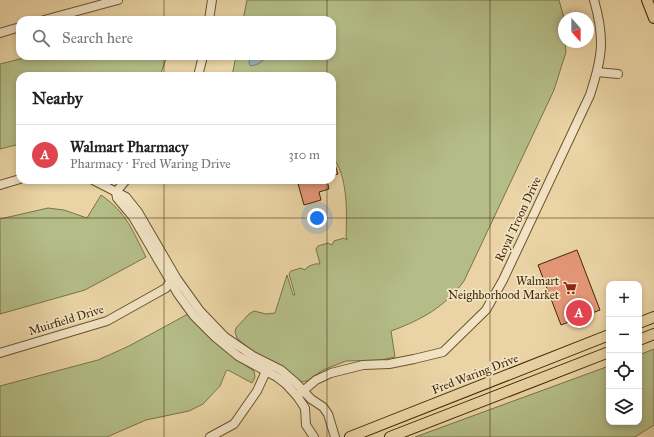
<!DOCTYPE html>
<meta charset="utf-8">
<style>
body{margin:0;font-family:"IM FELL Great Primer",serif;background:#f2f2f2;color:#222}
.controls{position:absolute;right:12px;bottom:12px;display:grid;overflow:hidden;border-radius:8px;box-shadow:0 2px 6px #0003}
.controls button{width:36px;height:36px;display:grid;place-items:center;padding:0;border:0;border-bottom:1px solid #e0e0e0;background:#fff;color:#222;font:20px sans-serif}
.compass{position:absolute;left:558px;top:12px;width:36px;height:36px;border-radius:50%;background:#fff;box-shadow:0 2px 6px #0003;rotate:159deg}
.you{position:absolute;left:317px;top:218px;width:14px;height:14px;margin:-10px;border:3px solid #fff;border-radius:50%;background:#1a73e8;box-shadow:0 0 0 6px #1a73e833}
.badge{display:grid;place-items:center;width:26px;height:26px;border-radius:50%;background:#8f2418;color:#fff;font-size:13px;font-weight:700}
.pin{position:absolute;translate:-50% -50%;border:2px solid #fff;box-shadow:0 1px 4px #0006}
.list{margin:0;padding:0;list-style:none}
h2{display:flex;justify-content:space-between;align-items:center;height:52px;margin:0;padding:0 16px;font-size:17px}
h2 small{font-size:13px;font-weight:400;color:#767676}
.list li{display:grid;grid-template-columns:26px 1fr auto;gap:12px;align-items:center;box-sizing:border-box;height:60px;padding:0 16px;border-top:1px solid #e0e0e0}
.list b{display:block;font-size:15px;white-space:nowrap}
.list p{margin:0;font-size:13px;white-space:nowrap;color:#767676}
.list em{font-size:13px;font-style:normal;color:#767676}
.icon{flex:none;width:22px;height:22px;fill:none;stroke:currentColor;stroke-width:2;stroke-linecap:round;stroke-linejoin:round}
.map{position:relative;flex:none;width:654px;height:437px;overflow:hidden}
.search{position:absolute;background:#fff;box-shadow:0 2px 6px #0003;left:16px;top:16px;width:320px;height:44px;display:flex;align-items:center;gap:10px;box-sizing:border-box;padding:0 14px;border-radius:12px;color:#767676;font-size:15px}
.panel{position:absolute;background:#fff;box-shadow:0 2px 6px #0003;left:16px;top:72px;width:320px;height:112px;border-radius:12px}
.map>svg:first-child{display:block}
</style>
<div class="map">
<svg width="654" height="437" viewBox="0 0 654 437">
<rect width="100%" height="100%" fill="#ead4a5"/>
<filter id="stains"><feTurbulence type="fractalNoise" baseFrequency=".005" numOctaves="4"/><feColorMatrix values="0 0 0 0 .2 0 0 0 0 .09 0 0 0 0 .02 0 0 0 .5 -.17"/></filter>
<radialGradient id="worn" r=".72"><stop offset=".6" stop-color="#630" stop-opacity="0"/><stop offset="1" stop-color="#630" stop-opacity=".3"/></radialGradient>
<g fill="#b4bd88" stroke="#7a7346">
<path d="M247,0h312l5,18v24h1l1,10 -12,38 -90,191c-19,26 -43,39 -73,50l4,26 -14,3 -35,1 -23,9 -16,11 -6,1 -25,-19 -22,-10 -17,-15 -2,-6 1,-4 13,-14 5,-3 12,3 9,-1 12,-38 6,20h2l-6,-21 2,-3 10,-3 4,2c2,-4 10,-7 15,-6l-4,-15 2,-3 10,-3 4,2 2,-4 10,-3 3,2 -1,-4c1,-22 2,-62 -14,-79v-81h-100l4,-20h96v-36h-89z"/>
<polygon points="32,56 167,56 160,76 20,76 20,144 0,149 0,64"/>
<path d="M101,195c26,18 31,35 45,62l-61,33 -85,24v-95l48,-11 16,2 23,8z"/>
<polygon points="188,314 237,360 254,371 255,377 252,383 228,370 226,371 220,386 203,404 189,411 146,420 107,437 0,437 0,386 98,360 129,346"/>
<polygon points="654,349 654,425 635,437 415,437 609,366 609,422 639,422 639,355"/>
</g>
<polygon fill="#9eb5b3" stroke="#797d6d" points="250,56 272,56 266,58 258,64 251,66 249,64"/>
<g fill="#e49777" stroke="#412905">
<polygon points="332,158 333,158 338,174 332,176"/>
<polygon points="297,180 327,180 329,189 319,192 321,200 304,205"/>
<polygon points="577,250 600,310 561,325 538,265"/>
</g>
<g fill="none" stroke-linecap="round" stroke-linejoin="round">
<g stroke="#6b542d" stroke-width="10">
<g id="minor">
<polyline points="44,20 118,0"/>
<polyline points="209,20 212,0"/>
<polyline points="0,33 20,27"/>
<polyline points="597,72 618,74"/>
<polyline points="198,76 203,56"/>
<polyline points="93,180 126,197 138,212 177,279 200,311 225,337 253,356 281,370 296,383 311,399 323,407 328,414 335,437"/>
<polyline points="0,185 20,179"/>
<polyline points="116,192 117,198 133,217 178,294 194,316 215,337 238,356 277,377 286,384 297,396 305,408 306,425 314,437"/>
<polyline points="116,192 126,180"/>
<polyline points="0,353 107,321 166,288 170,282 174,280"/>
<path d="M297,396l19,-16 15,-7 32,-8 26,-1 25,-5 29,-7 43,-42 17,-30 87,-185c5,-16 11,-35 11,-52 0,-15 -3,-29 -7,-43"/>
<polyline points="210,437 234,424 257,391 268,367"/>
</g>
</g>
<g stroke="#412905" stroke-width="12">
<g id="major">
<polyline points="647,0 654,18"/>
<polyline points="639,323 654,317"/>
<polyline points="639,340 654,334"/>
<polyline points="350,437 609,335"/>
<polyline points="390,437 609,352"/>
</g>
</g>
<use href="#minor" stroke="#f1e3c4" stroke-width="8"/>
<use href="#major" stroke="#ead4a5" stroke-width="10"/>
</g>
<path fill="none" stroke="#412905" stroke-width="1" stroke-opacity="0.55" d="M164,0v20M327,0v20M490,0v437M164,56v20M327,56v20M164,180v257M327,180v257M0,218h654"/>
<defs>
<g id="supermarket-bare" transform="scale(1.08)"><path d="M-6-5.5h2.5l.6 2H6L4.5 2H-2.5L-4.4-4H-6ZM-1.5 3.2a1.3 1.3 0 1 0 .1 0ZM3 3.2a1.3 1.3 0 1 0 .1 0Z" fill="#8f2418" stroke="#f1e3c4" stroke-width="2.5" paint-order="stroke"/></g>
</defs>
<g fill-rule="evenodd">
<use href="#supermarket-bare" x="570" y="288"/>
</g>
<g text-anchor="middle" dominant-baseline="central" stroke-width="3.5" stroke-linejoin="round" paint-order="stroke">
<g font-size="12" fill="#412905" stroke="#f1e3c4">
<text transform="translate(518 219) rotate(-65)">Royal Troon Drive</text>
<text transform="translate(66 320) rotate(-17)">Muirfield Drive</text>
<text transform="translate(475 374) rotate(-21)">Fred Waring Drive</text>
</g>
<g font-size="12" fill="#412905" stroke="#f1e3c4" text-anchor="end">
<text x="559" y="281">Walmart<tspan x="559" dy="14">Neighborhood Market</tspan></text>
</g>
</g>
<rect width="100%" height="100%" filter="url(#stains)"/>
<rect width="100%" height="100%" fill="url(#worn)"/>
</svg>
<div class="controls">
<button>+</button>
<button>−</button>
<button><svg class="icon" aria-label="locate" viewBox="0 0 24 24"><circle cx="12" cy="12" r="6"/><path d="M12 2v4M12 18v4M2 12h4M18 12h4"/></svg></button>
<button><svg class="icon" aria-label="layers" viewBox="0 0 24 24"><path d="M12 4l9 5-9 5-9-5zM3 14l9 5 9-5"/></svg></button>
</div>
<svg class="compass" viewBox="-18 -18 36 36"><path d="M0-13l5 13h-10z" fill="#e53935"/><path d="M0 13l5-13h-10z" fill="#767676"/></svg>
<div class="you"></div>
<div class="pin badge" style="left:579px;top:313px;background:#e0444e">A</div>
<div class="search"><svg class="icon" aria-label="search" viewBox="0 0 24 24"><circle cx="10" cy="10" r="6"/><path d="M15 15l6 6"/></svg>Search here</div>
<section class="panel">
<h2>Nearby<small></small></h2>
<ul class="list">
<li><span class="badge" style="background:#e0444e">A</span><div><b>Walmart Pharmacy</b><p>Pharmacy · Fred Waring Drive</p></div><em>310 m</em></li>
</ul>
</section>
</div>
